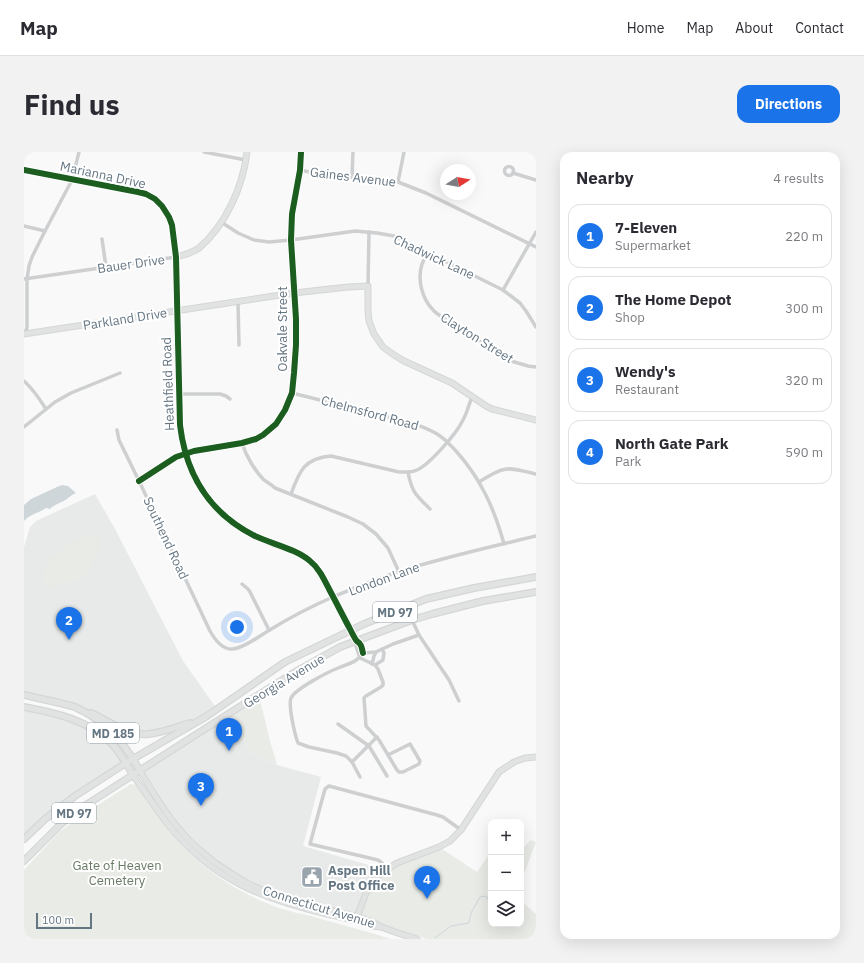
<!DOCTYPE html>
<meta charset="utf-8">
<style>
body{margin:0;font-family:"IBM Plex Sans",sans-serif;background:#f2f2f3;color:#2b2b33}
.controls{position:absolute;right:12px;bottom:12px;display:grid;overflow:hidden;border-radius:8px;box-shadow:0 4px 16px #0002}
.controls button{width:36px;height:36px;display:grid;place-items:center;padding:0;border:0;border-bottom:1px solid #e1e1e2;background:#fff;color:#2b2b33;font:20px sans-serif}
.compass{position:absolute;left:416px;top:12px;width:36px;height:36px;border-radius:50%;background:#fff;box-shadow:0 4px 16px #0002;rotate:79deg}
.scale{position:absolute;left:12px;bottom:10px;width:56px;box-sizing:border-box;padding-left:4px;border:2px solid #657683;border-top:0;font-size:11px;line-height:14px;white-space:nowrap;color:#657683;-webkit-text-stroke:3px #fff;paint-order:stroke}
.you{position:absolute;left:213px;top:475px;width:14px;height:14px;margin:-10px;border:3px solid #fff;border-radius:50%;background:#1a73e8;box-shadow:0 0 0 6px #1a73e833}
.badge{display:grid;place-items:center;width:26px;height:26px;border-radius:50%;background:#1a73e8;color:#fff;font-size:13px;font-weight:700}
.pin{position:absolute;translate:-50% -33px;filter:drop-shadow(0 1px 2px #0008)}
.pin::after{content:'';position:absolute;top:21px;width:14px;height:12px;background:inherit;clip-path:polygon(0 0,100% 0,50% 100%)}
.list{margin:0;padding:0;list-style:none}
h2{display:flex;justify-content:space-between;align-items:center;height:52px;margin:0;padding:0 16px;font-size:17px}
h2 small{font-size:13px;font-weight:400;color:#7c7c81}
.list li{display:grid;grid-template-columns:26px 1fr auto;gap:12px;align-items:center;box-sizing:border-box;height:64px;margin:0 8px 8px;padding:0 8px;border:1px solid #e1e1e2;border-radius:12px}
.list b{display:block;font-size:15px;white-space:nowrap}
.list p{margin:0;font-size:13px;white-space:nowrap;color:#7c7c81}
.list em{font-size:13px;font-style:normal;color:#7c7c81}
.icon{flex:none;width:22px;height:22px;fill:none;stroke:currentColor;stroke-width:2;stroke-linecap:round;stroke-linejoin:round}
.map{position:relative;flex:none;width:512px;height:787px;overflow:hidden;border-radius:12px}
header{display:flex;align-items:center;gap:24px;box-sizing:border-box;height:56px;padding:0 20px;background:#fff;border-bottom:1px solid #e1e1e2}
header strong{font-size:19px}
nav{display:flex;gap:22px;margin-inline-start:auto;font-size:14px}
.intro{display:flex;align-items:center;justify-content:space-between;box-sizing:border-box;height:96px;padding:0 24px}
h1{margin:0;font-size:28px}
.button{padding:10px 18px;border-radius:12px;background:#1a73e8;color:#fff;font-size:14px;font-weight:700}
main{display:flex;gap:24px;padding:0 24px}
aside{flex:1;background:#fff;border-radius:12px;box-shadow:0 4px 16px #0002}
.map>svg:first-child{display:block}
</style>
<header>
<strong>Map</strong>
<nav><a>Home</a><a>Map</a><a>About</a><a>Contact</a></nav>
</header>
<div class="intro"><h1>Find us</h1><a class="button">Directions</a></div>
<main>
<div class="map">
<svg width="512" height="787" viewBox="0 0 512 787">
<rect width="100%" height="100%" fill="#f9f9f9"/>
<g fill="#e8e9e9">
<polygon points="71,342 91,377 159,509 193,557 176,568 135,580 113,582 63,559 0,543 0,395 6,375 12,369"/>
<polygon points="0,555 34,563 76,581 102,611 51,644 0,687"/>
<polygon points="202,563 215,581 227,600 253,613 297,625 279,694 362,718 334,765 281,752 217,728 163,686 116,619"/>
</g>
<g fill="#e8ebe6">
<polygon points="63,383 77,388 70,408 62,421 56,427 22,436 20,432 20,422 24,408 40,395"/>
<polygon points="235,543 245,585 253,613 227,600 215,581 202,563"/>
<path d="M107,632l5,1c14,20 28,41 44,59 27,28 62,51 99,64 10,3 21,6 32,8 27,8 53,14 79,23h-366v-69l35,-38 31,-22z"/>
<polygon points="507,688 512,690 500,722 497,725 497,698"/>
<polygon points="415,695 453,720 467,700 467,772 497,772 497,749 512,762 512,776 508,787 403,787 334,765 342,741 362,718"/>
</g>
<path fill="#ced6d9" d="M38,333l6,1 8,7c-4,2 -6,3 -9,6 -5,4 -13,5 -17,10l-4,-1c-7,5 -16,6 -22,13v-16l7,-6 26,-12z"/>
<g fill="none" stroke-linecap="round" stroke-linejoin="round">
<polyline stroke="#ced6d9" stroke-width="1" points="411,786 427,774 445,771 447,761 456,745 462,744 467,752"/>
<g stroke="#d5d6d7" stroke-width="7">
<g id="secondary">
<path d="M223,0c-4,34 -21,73 -48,96 -6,5 -15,7 -23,9l4,168c6,50 29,89 75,111 15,8 34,12 48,20 7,4 11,9 16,15l38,70"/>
<polyline points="0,182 270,141 324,135 344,134 344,159 345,169 350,182 359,195 370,203 380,209 428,231 462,254 468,257 512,268"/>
<path d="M116,619c14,23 28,47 47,67 8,9 18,16 27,24 11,7 22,15 33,21 35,18 73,24 110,34 9,2 17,6 25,10 11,5 23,8 35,12"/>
<path d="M109,623c11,16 22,32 34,48 43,56 97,77 164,92 9,2 18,4 26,6 8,3 16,6 24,6"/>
<polyline points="332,768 342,741 352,726 362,718 373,711 415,695 426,689 437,678 475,620 490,610 501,606 512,605"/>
</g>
</g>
<g stroke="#d5d6d7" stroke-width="8">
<g id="primary">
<path d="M0,543c12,3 24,5 36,8 5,2 10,2 15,4 31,14 49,35 65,64"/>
<path d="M0,555c31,6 66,13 89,38 8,9 14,20 20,30"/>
<path d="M67,561c18,8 36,23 57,21 14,-1 28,-7 42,-11"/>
<polyline points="0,687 21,667 51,644 102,611 183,564 261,510 340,472 402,447 450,436 512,425"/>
<polyline points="0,709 36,673 51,660 223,550 273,519 316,495 388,468 408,462 459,449 512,440"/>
</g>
</g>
<g stroke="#cecfd0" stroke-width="3.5">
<polyline points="180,0 222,8"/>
<circle cx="485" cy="19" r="4.5"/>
<path d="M0,18l114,22c35,10 34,35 38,65l-152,22"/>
<polyline points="276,18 310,25 349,26 374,30 402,41 512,95"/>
<polyline points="489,21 512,28"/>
<polyline points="328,25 329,0"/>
<polyline points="374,30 380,0"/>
<polyline points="197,70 214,81 230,88 245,90 267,88 331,79 353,81 370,84 479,138 496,151 502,159 512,175"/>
<polyline points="0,74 21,79"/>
<polyline points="78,87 82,115"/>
<path d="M403,100c-1,4 -3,8 -5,12 -5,16 0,35 12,47 3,3 7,5 11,8l66,42 17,5 8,1"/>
<polyline points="344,134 345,80"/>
<polyline points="479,138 512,80"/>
<polyline points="214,150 215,193"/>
<polyline points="0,183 3,176 3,127 5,114 8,105 21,79 48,28 55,0"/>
<path d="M0,229c9,8 15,17 22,28"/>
<path d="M268,241l120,30c10,4 20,7 28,13 6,4 11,10 16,15 25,28 38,57 48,93"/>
<polyline points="155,242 196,242 202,244 206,247"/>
<polyline points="0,275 31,250 47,241 96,221"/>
<path d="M93,278l2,10 20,41 71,150c5,9 12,19 23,18 11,-1 25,-12 35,-18 21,-13 44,-25 67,-35 22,-9 43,-18 66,-25 44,-14 90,-24 135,-35"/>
<path d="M218,291c4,13 13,28 22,37 4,3 8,5 11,8l73,29 15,7 13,10 12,14 11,24"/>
<path d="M384,320c4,21 8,23 22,37"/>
<polyline points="115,329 152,305 170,299 218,291 232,287 239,283 252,272 261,258 268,241 270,221 272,193 272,167 267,88 268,62 276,18 277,0"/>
<path d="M455,330c26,-17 28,-15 57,-8"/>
<path d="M267,342c8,-22 13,-36 40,-38l68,16c6,0 12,1 18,-2 13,-6 40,-37 46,-50 4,-7 6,-16 9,-23"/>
<polyline points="218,432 224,437 226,440 245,478"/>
<polyline points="388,468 395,483 425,528 435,549"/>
<polyline points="333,489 332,494 336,506 351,513 354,517 359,530 359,533 357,535 342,544 340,546 342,574 355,588 373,618 375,620 379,620 395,612 396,609 386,592 364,603"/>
<polyline points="333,489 336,492 339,501"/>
<polyline points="339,501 352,500 369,492 395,483"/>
<polyline points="348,512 350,504 352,500"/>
<polyline points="351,513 359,508 360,501 358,497"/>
<polyline points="314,572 345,594 363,624"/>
<polyline points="328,610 353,585"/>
<path d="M336,625l-8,-15 -6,-6 -9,-3 -28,-6 -11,-4c-3,-8 -10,-37 -7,-45 4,-9 37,-26 47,-30 10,-4 20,-6 25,-15"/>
<polyline points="362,718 358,711 354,708 286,692 301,637 305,634 413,663 419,665 437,678"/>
</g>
<use href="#secondary" stroke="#e1e2e2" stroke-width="5"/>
<use href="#primary" stroke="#e1e2e2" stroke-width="5.5"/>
<g stroke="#fff" stroke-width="8">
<g id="cycleway">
<path d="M0,18l114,22 8,2 9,5 7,7 7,11 3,8 4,32 4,168c6,50 29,88 75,111 17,8 41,13 55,25 9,7 14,18 19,28 7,13 14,27 21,40 2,4 4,8 6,11 1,2 3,2 4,4 2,2 2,6 3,9"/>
<polyline points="115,329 152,305 170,299 218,291 232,287 239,283 252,272 261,258 268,241 270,221 272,193 272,167 267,88 268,62 276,18 277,0"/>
</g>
</g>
<use href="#cycleway" stroke="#1b5e20" stroke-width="6"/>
</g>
<defs>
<g id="civic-square" transform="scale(1.15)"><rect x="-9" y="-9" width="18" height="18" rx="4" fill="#99a4ac" stroke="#fff"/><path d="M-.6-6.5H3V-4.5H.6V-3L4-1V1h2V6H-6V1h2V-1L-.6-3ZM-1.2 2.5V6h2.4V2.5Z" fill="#fff"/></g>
</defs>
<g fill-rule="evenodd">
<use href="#civic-square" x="288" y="725"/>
</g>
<g text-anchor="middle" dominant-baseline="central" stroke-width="4" stroke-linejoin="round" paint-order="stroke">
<g fill="#fff" stroke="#939fa8" stroke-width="1">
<rect x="349" y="450" width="44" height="20" rx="3"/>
<rect x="63" y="571" width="52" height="20" rx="3"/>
<rect x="28" y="651" width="44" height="20" rx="3"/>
</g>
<g font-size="12" font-weight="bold" fill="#657683">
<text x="371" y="460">MD 97</text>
<text x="89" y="581">MD 185</text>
<text x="50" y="661">MD 97</text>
</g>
<g font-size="13" fill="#657683" stroke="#fff">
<text transform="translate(79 23) rotate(12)">Marianna Drive</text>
<text transform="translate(329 25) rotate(7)">Gaines Avenue</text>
<text transform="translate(410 105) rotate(25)">Chadwick Lane</text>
<text transform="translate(107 112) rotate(-8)">Bauer Drive</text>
<text transform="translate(101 167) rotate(-9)">Parkland Drive</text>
<text transform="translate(258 177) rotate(-90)">Oakvale Street</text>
<text transform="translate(453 186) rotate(32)">Clayton Street</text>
<text transform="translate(144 232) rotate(-92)">Heathfield Road</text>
<text transform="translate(346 261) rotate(15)">Chelmsford Road</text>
<text transform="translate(142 386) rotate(65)">Southend Road</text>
<text transform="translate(360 427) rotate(-20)">London Lane</text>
<text transform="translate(260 529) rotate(-31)">Georgia Avenue</text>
<text transform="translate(295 755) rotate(17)">Connecticut Avenue</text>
</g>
<g font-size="13" fill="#687a64" stroke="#fff">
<text x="93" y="713">Gate of Heaven<tspan x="93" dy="15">Cemetery</tspan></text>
</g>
<g font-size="13" font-weight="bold" fill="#657683" stroke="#fff" text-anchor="start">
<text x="304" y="718">Aspen Hill<tspan x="304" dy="15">Post Office</tspan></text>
</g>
</g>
</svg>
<div class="controls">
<button>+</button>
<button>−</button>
<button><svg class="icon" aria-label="layers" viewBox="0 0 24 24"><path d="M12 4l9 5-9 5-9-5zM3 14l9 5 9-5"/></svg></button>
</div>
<svg class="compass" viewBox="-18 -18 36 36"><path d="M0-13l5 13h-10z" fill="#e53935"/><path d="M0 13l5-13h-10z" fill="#7c7c81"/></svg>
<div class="scale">100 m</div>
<div class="you"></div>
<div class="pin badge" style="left:205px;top:599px">1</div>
<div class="pin badge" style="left:45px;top:488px">2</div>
<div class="pin badge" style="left:177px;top:654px">3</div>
<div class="pin badge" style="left:403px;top:747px">4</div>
</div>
<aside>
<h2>Nearby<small>4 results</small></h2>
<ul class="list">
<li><span class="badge">1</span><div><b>7-Eleven</b><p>Supermarket</p></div><em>220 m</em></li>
<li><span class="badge">2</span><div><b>The Home Depot</b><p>Shop</p></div><em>300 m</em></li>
<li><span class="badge">3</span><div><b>Wendy's</b><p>Restaurant</p></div><em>320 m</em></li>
<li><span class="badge">4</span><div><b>North Gate Park</b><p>Park</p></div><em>590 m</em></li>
</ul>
</aside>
</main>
